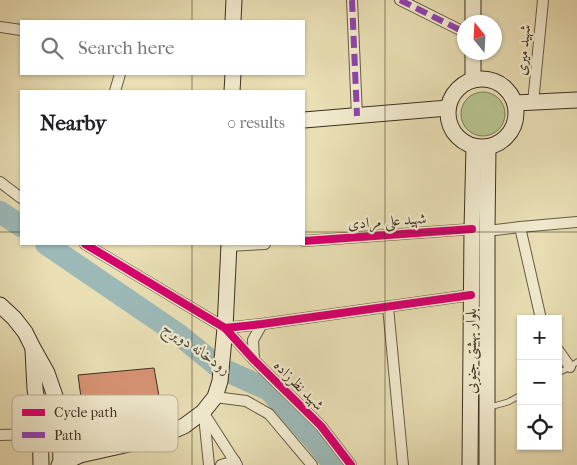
<!DOCTYPE html>
<meta charset="utf-8">
<style>
body{margin:0;font-family:"IM FELL French Canon",Amiri,serif;background:#f2f2f2;color:#202124}
.controls{position:absolute;right:15px;bottom:15px;display:grid;overflow:hidden;border-radius:0px;box-shadow:0 1px 4px #0004}
.controls button{width:45px;height:45px;display:grid;place-items:center;padding:0;border:0;border-bottom:1px solid #e0e0e0;background:#fff;color:#202124;font:25px sans-serif}
.compass{position:absolute;left:457px;top:15px;width:45px;height:45px;border-radius:50%;background:#fff;box-shadow:0 1px 4px #0004;rotate:342deg}
.list{margin:0;padding:0;list-style:none}
h2{display:flex;justify-content:space-between;align-items:center;height:65px;margin:0;padding:0 20px;font-size:21px}
h2 small{font-size:16px;font-weight:400;color:#757577}
.icon{flex:none;width:28px;height:28px;fill:none;stroke:currentColor;stroke-width:2;stroke-linecap:round;stroke-linejoin:round}
.map{position:relative;flex:none;width:577px;height:465px;overflow:hidden}
.search{position:absolute;background:#fff;box-shadow:0 1px 4px #0004;left:20px;top:20px;width:285px;height:55px;display:flex;align-items:center;gap:12px;box-sizing:border-box;padding:0 18px;border-radius:0px;color:#757577;font-size:19px}
.panel{position:absolute;background:#fff;box-shadow:0 1px 4px #0004;left:20px;top:90px;width:285px;height:155px;border-radius:0px}
.map>svg:first-child{display:block}
</style>
<div class="map">
<svg width="577" height="465" viewBox="0 0 577 465">
<rect width="100%" height="100%" fill="#e9deb4"/>
<filter id="stains"><feTurbulence type="fractalNoise" baseFrequency=".004" numOctaves="4"/><feColorMatrix values="0 0 0 0 .2 0 0 0 0 .09 0 0 0 0 .02 0 0 0 .5 -.17"/></filter>
<radialGradient id="worn" r=".72"><stop offset=".6" stop-color="#630" stop-opacity="0"/><stop offset="1" stop-color="#630" stop-opacity=".3"/></radialGradient>
<circle fill="#b6c18d" stroke="#7a7856" cx="483" cy="114" r="22"/>
<g fill="none" stroke-linecap="round" stroke-linejoin="round">
<g stroke="#9cb9b8" stroke-width="22">
<polyline points="0,212 21,226"/>
<polyline points="46,244 178,334 220,368 269,390 315,441 334,465"/>
</g>
</g>
<polygon fill="#d79374" stroke="#3d2f1f" points="154,368 164,424 86,435 78,375"/>
<g fill="none" stroke-linecap="round" stroke-linejoin="round">
<g stroke="#685b44" stroke-width="7">
<g id="lane">
<polyline points="558,373 570,367 577,362"/>
<polyline points="490,407 508,402 521,395"/>
</g>
</g>
<g stroke="#685b44" stroke-width="12">
<g id="street">
<polyline points="352,0 357,116"/>
<polyline points="400,0 464,32"/>
<polyline points="0,27 21,30"/>
<polyline points="115,91 120,74"/>
<polyline points="533,103 543,0"/>
<polyline points="0,182 21,198"/>
<polyline points="520,227 541,319"/>
<polyline points="487,231 520,227 577,222"/>
<polyline points="304,241 472,229"/>
<polyline points="85,244 225,328 262,324 471,295"/>
<polyline points="229,246 265,244"/>
<polyline points="388,307 403,465"/>
<polyline points="225,328 254,360 321,426 351,465"/>
<polyline points="558,350 570,367"/>
<polyline points="254,360 253,340 262,324"/>
<polyline points="215,397 246,401 269,414 312,465"/>
<polyline points="203,412 237,465"/>
<polyline points="204,416 209,465"/>
<polyline points="0,435 40,434"/>
<polyline points="221,465 235,461"/>
</g>
</g>
<g stroke="#3d2f1f" stroke-width="17">
<g id="secondary">
<polyline points="233,21 234,0"/>
<polyline points="473,22 473,0"/>
<circle cx="482" cy="113" r="34"/>
<polyline points="473,80 473,52"/>
<polyline points="232,91 233,74"/>
<polyline points="515,103 577,100"/>
<polyline points="304,120 448,108"/>
<polyline points="0,305 14,318 25,332 33,348 47,373 57,402 60,420 61,465"/>
<polyline points="33,350 35,389 40,420 41,465"/>
<polyline points="59,465 80,455 156,438 184,426 203,412 215,397 220,381 225,328 229,244"/>
<polyline points="470,465 472,229 474,147"/>
<polyline points="487,465 487,231 488,147"/>
</g>
</g>
<use href="#lane" stroke="#f1eace" stroke-width="5"/>
<use href="#street" stroke="#f1eace" stroke-width="10"/>
<use href="#secondary" stroke="#f1eace" stroke-width="15"/>
<g stroke="#8e44ad" stroke-width="6" stroke-dasharray="12 6" stroke-linecap="butt">
<polyline points="352,0 357,116"/>
<polyline points="400,0 464,32"/>
</g>
<g stroke="#f1eace" stroke-width="11">
<g id="cycleway">
<polyline points="304,241 472,229"/>
<polyline points="85,244 225,328 262,324 471,295"/>
<polyline points="225,328 254,360 321,426 351,465"/>
</g>
</g>
<use href="#cycleway" stroke="#d6006c" stroke-width="8"/>
</g>
<path fill="none" stroke="#3d2f1f" stroke-width="1" stroke-opacity="0.55" d="M192,0v21M385,0v465M192,74v17M0,232h21M304,232h273M192,244v221"/>
<g text-anchor="middle" dominant-baseline="central" stroke-width="4.5" stroke-linejoin="round" paint-order="stroke">
<g font-size="15" fill="#3d2f1f" stroke="#f1eace">
<text transform="translate(523 50) rotate(-85)">شهید میری</text>
<text transform="translate(387 221) rotate(-4)">شهید علی مرادی</text>
<text transform="translate(471 351) rotate(-90)">بلوار بهشتی جنوبی</text>
<text transform="translate(299 385) rotate(45)">شهید نظرزاده</text>
</g>
<g font-size="16" font-style="italic" fill="#504b3e" stroke="#f1eace">
<text transform="translate(197 348) rotate(35)">رودخانه دویرج</text>
</g>
</g>
<rect x="12" y="395" width="166" height="57" rx="8" fill="#f1eace" stroke="#bbb29a" stroke-width="1"/>
<rect x="22" y="409" width="23" height="7" fill="#d6006c"/>
<rect x="22" y="432" width="23" height="6" fill="#8e44ad"/>
<g font-size="14" fill="#3d2f1f">
<text x="54" y="417">Cycle path</text>
<text x="54" y="440">Path</text>
</g>
<rect width="100%" height="100%" filter="url(#stains)"/>
<rect width="100%" height="100%" fill="url(#worn)"/>
</svg>
<div class="controls">
<button>+</button>
<button>−</button>
<button><svg class="icon" aria-label="locate" viewBox="0 0 24 24"><circle cx="12" cy="12" r="6"/><path d="M12 2v4M12 18v4M2 12h4M18 12h4"/></svg></button>
</div>
<svg class="compass" viewBox="-18 -18 36 36"><path d="M0-13l5 13h-10z" fill="#e53935"/><path d="M0 13l5-13h-10z" fill="#757577"/></svg>
<div class="search"><svg class="icon" aria-label="search" viewBox="0 0 24 24"><circle cx="10" cy="10" r="6"/><path d="M15 15l6 6"/></svg>Search here</div>
<section class="panel">
<h2>Nearby<small>0 results</small></h2>
<ul class="list">
</ul>
</section>
</div>
